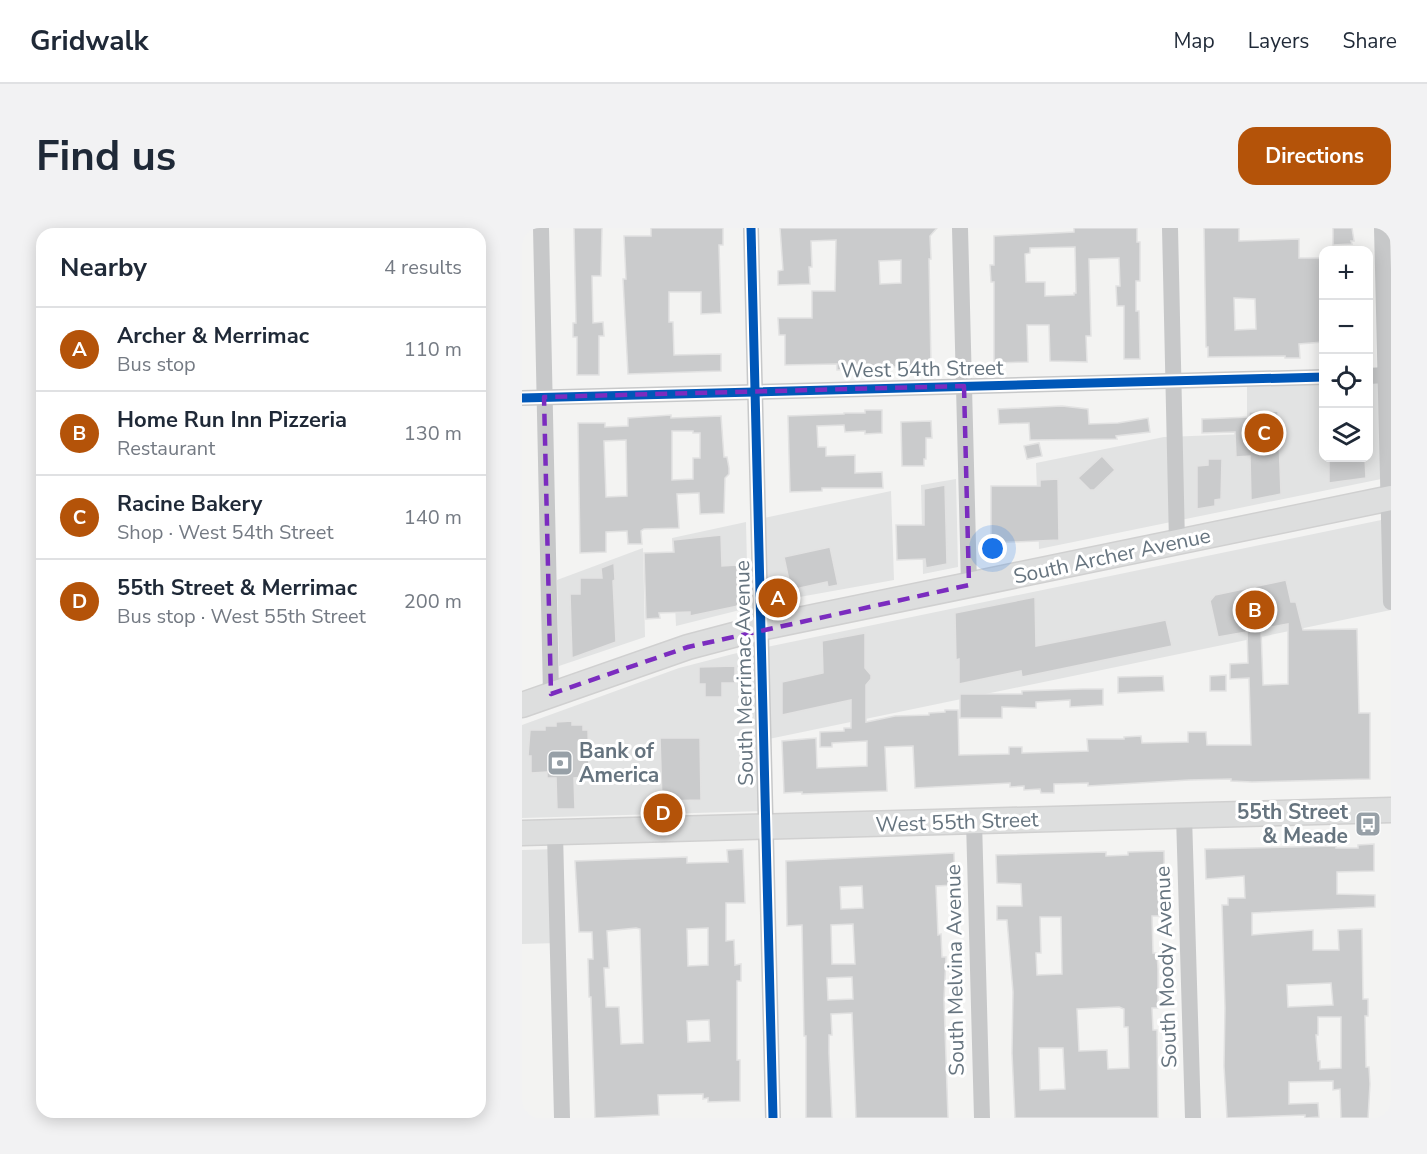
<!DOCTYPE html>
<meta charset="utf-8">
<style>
body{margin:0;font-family:"Nunito Sans",sans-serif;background:#f2f2f3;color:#1f2937}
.controls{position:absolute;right:18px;top:18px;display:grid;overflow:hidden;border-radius:12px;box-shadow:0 3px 15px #0003}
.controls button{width:54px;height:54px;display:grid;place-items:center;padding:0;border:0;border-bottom:2px solid #e0e1e3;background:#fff;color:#1f2937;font:30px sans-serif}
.you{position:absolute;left:471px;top:321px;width:21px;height:21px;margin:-15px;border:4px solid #fff;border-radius:50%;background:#1a73e8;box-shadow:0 0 0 9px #1a73e833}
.badge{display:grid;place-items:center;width:39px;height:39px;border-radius:50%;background:#b45309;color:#fff;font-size:20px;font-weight:700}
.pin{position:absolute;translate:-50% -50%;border:3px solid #fff;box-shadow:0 2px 6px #0006}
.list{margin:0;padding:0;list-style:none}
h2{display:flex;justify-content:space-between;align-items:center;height:78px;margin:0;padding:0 24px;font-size:26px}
h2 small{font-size:20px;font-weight:400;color:#747a83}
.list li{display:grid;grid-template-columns:39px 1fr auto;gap:18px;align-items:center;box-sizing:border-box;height:84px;padding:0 24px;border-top:2px solid #e0e1e3}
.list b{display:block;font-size:22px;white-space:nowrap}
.list p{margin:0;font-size:20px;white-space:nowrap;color:#747a83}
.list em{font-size:20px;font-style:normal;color:#747a83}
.icon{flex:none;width:33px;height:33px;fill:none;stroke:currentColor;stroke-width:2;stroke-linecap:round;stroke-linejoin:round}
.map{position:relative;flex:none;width:869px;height:890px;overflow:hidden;border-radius:18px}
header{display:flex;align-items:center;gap:36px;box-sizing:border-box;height:84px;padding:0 30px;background:#fff;border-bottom:2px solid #e0e1e3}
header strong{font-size:28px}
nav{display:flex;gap:33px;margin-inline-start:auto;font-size:21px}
.intro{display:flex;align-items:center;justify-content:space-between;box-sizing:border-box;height:144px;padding:0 36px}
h1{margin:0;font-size:42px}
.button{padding:15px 27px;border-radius:18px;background:#b45309;color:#fff;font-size:21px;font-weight:700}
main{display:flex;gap:36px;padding:0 36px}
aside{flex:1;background:#fff;border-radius:18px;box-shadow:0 3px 15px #0003}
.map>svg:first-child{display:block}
</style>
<header>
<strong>Gridwalk</strong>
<nav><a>Map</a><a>Layers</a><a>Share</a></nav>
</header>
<div class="intro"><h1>Find us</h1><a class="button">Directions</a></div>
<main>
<aside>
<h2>Nearby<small>4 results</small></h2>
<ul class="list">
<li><span class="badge">A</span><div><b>Archer &amp; Merrimac</b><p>Bus stop</p></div><em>110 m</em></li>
<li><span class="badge">B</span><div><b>Home Run Inn Pizzeria</b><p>Restaurant</p></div><em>130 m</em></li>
<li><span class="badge">C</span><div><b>Racine Bakery</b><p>Shop · West 54th Street</p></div><em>140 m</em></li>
<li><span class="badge">D</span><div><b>55th Street &amp; Merrimac</b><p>Bus stop · West 55th Street</p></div><em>200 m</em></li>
</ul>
</aside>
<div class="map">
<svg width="869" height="890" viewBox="0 0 869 890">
<rect width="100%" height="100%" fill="#f3f3f2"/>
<g fill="#e2e3e3">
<polygon points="847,152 867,152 869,249 517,321 514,235 642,209 725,206 725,155 801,153 802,230 846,230"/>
<polygon points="434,251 436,339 401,346 399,257"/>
<polygon points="369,263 372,352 244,375 242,290"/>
<polygon points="869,290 869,382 242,512 245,583 0,590 0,497 157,440 211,426"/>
<polygon points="224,294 226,380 154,398 150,310"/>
<polygon points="121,320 123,409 37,438 35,352"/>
<polygon points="36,621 37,715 0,716 0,622"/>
</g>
<g fill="#cacbcc" stroke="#e2e2e2" stroke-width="1.5" fill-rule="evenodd">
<polygon points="52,0 80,0 79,48 70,48 71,95 81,94 82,108 77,108 77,147 55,147 55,109 51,109 51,95 54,95"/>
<polygon points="129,0 201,0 201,17 197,17 199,85 179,86 179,64 147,64 147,94 151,94 152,127 199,126 199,143 106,146 101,51 104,51 102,8 129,8"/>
<path d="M258,0h157l-7,8 1,23h-2l2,106 -94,5v-6l-52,1v-30h-6l-1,-17h34v-27h23l1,-51 -25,1 1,26h-3l1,17 -32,1v-14l5,-1zM379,32v23l-21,1 -1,-23z"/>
<path d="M552,0h63v14h3v39h-4v30h3l1,48h-16v-53h-7l-1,-20h4l-1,-28 -30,1 2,77h-5l1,26 -37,-1 -1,-36h-22l1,37 -34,1v-81h-3l-1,-17h4v-29l80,-4zM553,19l1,46h-2v2l-29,1v-14h-19l-1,-28 5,-1v-5z"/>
<path d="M682,0h35v13l60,-2v19h24v84l-24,2 1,14h-15v-2l-77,1v-10h-2zM712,70l21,1 1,30 -21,1z"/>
<polygon points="811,0 830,0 832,13 829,13 830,16 811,17"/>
<polygon points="540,178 566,181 567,196 596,195 626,190 628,204 594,208 595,211 508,212 507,195 477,196 476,181"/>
<polygon points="343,182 360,182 360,205 343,206 343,203 323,204 322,197 295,198 296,219 304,219 304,228 333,227 333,245 360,244 361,260 300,260 300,263 268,264 266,188 322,186 322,185 343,185"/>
<polygon points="756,183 759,266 729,272 728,228 714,229 713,204 680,205 680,191 727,189 727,184"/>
<path d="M149,187v3l50,-2 3,41h3l2,11v6l-4,4 -1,35 -24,1 -1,-21 -22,1 2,34 -35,1 -3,2 1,13h-14l-1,-13 -21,1v20l-26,1 -2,-130h27v4l23,-1v-8zM150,203h21v2h7v25h-7v21l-21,1zM104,212l1,56 -21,1 -2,-56z"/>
<polygon points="409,193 410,210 404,210 404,231 402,231 402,238 380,238 379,194"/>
<polygon points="517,215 520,228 505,231 502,218"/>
<polygon points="580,228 593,242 572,262 568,262 556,250"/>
<polygon points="807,230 843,230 844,250 807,255"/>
<polygon points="686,231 700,231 699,271 693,272 693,278 675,281 675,238 686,237"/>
<polygon points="536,251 537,312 469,315 469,258 518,258 518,252"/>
<polygon points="423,257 425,336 404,340 403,331 375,332 374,297 402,297 402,261"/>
<polygon points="199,307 200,338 215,337 216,378 168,388 168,384 137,385 138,390 124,391 122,325 152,324 151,312"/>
<polygon points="308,319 316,357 306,359 305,354 269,362 262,329"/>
<polygon points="92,335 93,352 91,353 94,414 50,430 48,366 58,366 58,350 80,350 79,340"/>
<path d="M764,352l5,22h5l7,28 54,-1 2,84h11v66l-118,3 -21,-1v-2l-42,1 -101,6v-3l-34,1v9h-13l-1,-4 -16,1v-4l-14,1v-4l-95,5 -2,-42 -28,1 2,44 -85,3v-2l-18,1 -2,-52 34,-3 1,30 50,-2v-25l-35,2v4h-12v-15l24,-1v-3h7v-28l-69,15v-33l41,-9 -1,-32 43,-8v35l6,7v4l-5,6v37l29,-6 34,-1v-2l16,-1v-2h13l1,45 50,-1v-7h13v6l66,-2 -1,-12h37v-2l17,-1 1,7 46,-1v-10h18l1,13h44l-2,-67 -19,1v-15l18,-1 -1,-31 -29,5 -8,-36 5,-6zM766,396v60l-25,1 -2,-56z"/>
<polygon points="513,369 514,418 644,392 650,418 500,449 499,443 437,456 437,431 434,432 433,385"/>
<polygon points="213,438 213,455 200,455 200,469 183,469 183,456 177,456 177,439"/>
<polygon points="704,447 704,463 688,463 688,448"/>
<polygon points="641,448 642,463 596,465 596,449"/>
<polygon points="561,461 581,461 581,477 548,479 548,472 514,474 514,480 480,479 480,490 438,490 438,466 500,466 500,463"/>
<polygon points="50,493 50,497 61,497 61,502 66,502 67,543 62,543 62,549 52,550 53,581 35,581 34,550 25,550 25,544 9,545 9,528 6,528 8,502 23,502 23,498 34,498 34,494"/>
<polygon points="138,510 178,510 179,572 140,573"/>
<path d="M852,616v27l-37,1v22l38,1v12l-123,6v22l61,-5v20h26l-1,-20 24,-1 1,70h5v17h-3l1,51h3l1,17 -2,34h-27l-1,-29 -7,1v-9l-44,1v22l29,-1 1,14 -14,1v-3l-78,3 -3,-52 1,-58 -3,-103h6v-7h17l-1,-22 -38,3 -1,-30 131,-3v2h22v-3zM809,755l2,22 -45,2 -1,-22zM796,789h23v51l-21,1v-8h-2l-2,-26h2z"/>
<path d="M221,621l2,54h-19v38l8,-1 1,25 6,-1v17h-4v79h3v41l-32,1v-4l-5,1v-5l-45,1 1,20 -64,3 -4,-121h-2l-1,-38h5l-1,-27h-13l-4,-71 112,-4v6l41,-1 -1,-12zM114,700l4,1 3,114 -22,1 -2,-37h-13l-2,-39h5l-2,-37zM186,700v37l-20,1 -1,-37zM187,792l1,21 -22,1 -1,-21z"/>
<path d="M642,623l1,65h-13l1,37h4l1,16v39h-6l1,22h4l1,88h-143l-3,-65 1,-61 -6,-72h-10v-14h25l-1,-22 -24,-1 -1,-28 110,-3v4l22,-1v-3zM518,689h21l1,57 -25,1 -1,-22h5zM597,779l5,2v18h4l1,41 -21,1 -1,-19 -28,1 -2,-42zM517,820h24l2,41 -25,1z"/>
<path d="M432,625l1,32 -19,1 2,49 3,-1 1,23h4l-2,43 4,118h-92l-4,-105 -21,1 1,21h-3v18l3,65h-26v-82h-2l-2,-111 -15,1 -1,-65zM340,658l1,22 -22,1 -1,-22zM331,696l2,40h-23l-1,-39zM330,749l1,22 -25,1 -1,-22z"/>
</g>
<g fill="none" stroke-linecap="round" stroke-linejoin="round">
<g stroke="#d0d0d0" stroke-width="27">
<g id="secondary">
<polyline points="0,477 166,419 238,400 869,270"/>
<polyline points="0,605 869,582"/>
</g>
</g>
<g stroke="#c7c8c9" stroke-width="16">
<polyline points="19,0 29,466"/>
<polyline points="229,0 251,890"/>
<polyline points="438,0 447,357"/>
<polyline points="648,0 655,315"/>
<polyline points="860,0 869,374"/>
<polyline points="846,148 863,147"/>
<polyline points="0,170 802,149"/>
<polyline points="662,588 671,890"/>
<polyline points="452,593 460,890"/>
<polyline points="33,605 40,890"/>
</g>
<use href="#secondary" stroke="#dddede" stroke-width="24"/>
<g stroke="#fff" stroke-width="13">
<g id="cycleway">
<polyline points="229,0 251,890"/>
<polyline points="0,170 802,149"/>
</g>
</g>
<use href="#cycleway" stroke="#0057b8" stroke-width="9"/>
</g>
<path fill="none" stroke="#7b2cbf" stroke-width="4.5" stroke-dasharray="12 8" stroke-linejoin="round" d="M442,158l5,199 -281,62 -137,47 -7,-297z"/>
<defs>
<g id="bank-square" transform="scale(1.35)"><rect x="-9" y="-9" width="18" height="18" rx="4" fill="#97a0a7" stroke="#fff"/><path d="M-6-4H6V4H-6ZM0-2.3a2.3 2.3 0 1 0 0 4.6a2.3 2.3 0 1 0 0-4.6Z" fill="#fff"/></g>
<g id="bus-square" transform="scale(1.35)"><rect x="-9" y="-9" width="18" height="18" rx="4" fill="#97a0a7" stroke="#fff"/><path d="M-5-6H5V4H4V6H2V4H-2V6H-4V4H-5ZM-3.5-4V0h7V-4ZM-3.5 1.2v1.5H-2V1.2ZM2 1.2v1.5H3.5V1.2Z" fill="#fff"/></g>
</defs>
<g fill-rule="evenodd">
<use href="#bank-square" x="38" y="535"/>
<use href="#bus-square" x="846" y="596"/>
</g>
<g text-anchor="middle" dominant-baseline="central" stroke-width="6" stroke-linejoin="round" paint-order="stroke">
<g font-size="21" fill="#66747f" stroke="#fff">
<text transform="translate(400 141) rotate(-1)">West 54th Street</text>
<text transform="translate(590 328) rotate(-12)">South Archer Avenue</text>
<text transform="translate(222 445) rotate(-91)">South Merrimac Avenue</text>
<text transform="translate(435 594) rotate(-2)">West 55th Street</text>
<text transform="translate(644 739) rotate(-92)">South Moody Avenue</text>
<text transform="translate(433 742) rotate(-91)">South Melvina Avenue</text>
</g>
<g font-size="21" font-weight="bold" fill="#66747f" stroke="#fff" text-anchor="start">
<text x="57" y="523">Bank of<tspan x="57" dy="24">America</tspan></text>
<text x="826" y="584" text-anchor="end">55th Street<tspan x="826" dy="24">&amp; Meade</tspan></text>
</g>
</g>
</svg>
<div class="controls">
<button>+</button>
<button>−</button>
<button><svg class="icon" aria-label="locate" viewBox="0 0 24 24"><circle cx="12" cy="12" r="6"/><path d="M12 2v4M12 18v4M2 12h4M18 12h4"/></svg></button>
<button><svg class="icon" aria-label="layers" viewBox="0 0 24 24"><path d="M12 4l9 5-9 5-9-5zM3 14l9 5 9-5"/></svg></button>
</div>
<div class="you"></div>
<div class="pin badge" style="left:256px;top:370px">A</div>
<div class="pin badge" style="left:733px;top:382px">B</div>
<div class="pin badge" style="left:742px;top:205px">C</div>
<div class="pin badge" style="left:141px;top:585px">D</div>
</div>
</main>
